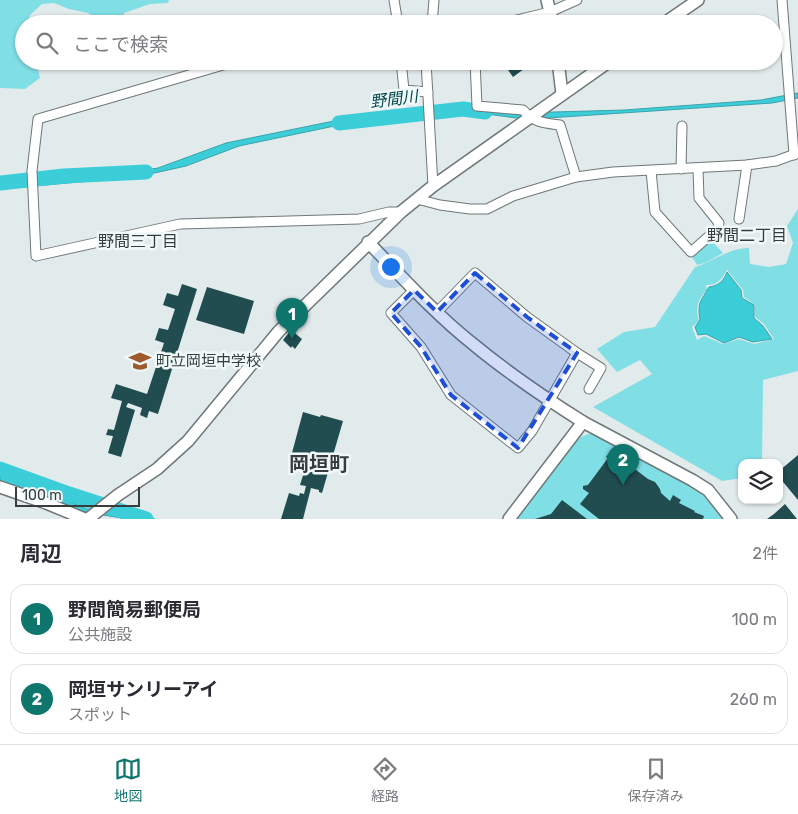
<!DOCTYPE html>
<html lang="ja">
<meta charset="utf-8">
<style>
body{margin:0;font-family:Rubik,"Noto Sans JP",sans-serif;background:#f7f7f7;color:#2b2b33}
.controls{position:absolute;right:15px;bottom:15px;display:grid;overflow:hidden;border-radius:10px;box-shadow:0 1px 4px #0004}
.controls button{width:45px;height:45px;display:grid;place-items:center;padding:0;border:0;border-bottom:1px solid #e1e1e2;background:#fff;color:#2b2b33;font:25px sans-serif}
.scale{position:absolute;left:15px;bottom:12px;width:125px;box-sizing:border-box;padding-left:5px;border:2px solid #393c3c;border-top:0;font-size:14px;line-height:18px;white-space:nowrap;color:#393c3c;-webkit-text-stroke:4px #eff9f9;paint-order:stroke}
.you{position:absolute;left:390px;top:266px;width:18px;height:18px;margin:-12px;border:4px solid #fff;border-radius:50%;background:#1a73e8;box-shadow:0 0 0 8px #1a73e833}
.badge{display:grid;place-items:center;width:32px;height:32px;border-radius:50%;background:#0f766e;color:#fff;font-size:16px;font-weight:700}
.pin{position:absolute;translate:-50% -41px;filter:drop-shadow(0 1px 2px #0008)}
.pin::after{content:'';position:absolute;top:26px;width:18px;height:15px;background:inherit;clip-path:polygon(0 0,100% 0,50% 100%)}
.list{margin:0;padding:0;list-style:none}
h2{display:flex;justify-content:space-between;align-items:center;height:65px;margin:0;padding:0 20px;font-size:21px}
h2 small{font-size:16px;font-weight:400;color:#7c7c81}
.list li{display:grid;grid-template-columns:32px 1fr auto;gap:15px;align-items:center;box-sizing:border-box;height:70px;margin:0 10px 10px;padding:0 10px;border:1px solid #e1e1e2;border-radius:15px}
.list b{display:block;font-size:19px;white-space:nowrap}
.list p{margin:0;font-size:16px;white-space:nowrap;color:#7c7c81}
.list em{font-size:16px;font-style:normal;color:#7c7c81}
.icon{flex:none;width:28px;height:28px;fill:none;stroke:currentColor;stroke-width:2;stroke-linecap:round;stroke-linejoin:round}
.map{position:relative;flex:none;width:798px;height:519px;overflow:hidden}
.search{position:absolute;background:#fff;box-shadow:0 1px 4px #0004;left:15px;right:15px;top:15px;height:55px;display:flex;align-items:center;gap:12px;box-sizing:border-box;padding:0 18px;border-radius:28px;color:#7c7c81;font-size:19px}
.sheet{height:225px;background:#fff}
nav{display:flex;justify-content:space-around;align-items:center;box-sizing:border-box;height:70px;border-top:1px solid #e1e1e2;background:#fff;font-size:14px;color:#7c7c81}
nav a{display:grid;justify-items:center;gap:2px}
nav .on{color:#0f766e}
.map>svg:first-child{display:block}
</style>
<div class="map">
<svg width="798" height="519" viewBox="0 0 798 519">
<rect width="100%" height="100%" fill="#e2ebec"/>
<g fill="#80dee5" fill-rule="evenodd">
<polygon points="0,0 169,0 168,3 150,4 124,13 124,24 103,24 88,13 69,9 54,3 42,4 29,16 31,24 24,24 24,61 36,61 40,78 25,89 0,88"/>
<path d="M798,209v162l-35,9 -1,83h-20v15l-20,3 -129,-74 59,-33 -12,-14 -23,12 -20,-23 27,-17 31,-5 40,-60c20,-6 33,-19 54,-19l1,16 19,3 17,-3 7,-21 -6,-17zM727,270l16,20 1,7 11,8v12l9,7 10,15 -20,5 -15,-5 -16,5 -19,-8 -7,4 -5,-13 7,-6c-4,-12 -1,-23 8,-31l-1,-5c11,1 16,-6 21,-15z"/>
<polygon points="711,240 723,253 705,263 697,265 692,257"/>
<polygon points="588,434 594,434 697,489 706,496 725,519 515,519 576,439"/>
</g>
<g fill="#3cced8" stroke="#3ba2a9">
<polygon points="798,93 798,98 772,103 548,118 516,118 472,112 456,112 424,116 397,115 368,119 239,146 186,166 168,170 136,177 0,189 0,184 24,181 115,175 158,168 226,143 373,113 453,109 519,113 624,110 761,100"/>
<path d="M727,272l14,18 1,8 12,7v13l9,8 9,13 -19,3 -14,-5 -15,6 -18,-9 -8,1 -3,-8 5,-7c-3,-18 1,-19 9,-33 9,-1 15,-6 18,-15z"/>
<polygon points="0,476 22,482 87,509 114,512 155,519 127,519 80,511 0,481"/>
</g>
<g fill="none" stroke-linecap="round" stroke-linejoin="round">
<g stroke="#3cced8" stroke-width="15">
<polyline points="339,123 463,109 485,112"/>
<polyline points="0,183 64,176 146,172"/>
<polyline points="0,469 69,494 146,519"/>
</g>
</g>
<g fill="#214c50">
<polygon points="505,61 528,61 529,63 527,65 528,66 513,77 503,63"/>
<polygon points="182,284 197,289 158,414 149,411 147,418 140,415 142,408 128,403 126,407 135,410 121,457 108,453 113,436 106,435 108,429 114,430 122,401 111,398 116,384 147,394 164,343 155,340 159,328 168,330 175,309 163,305 167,293 178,296"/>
<polygon points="207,287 254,301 244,334 196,320"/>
<polygon points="291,330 302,339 295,349 292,346 291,348 283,340"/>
<polygon points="303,412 320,417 321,415 343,421 322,493 319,492 319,490 311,488 303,519 281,519 289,493 299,496 300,493 304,494 306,486 300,485 305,469 289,464"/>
<polygon points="611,451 648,479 655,482 660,489 661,493 670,501 673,495 681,500 679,503 695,511 694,512 704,516 703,519 599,519 580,504 589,493 583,489 583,486 588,485 608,458 606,457"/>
<polygon points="798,455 798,500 779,477 779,471"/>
<polygon points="562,500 587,519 535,519 551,514"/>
<polygon points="785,504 797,519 767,519 774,514"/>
</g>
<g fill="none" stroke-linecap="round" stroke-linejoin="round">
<g stroke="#6f7778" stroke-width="11">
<g id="street">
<polyline points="394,0 398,24"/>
<polyline points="782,0 794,155"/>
<polyline points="432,24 434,0"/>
<polyline points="500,24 550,12 577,0"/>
<polyline points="237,61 38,119 32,171 36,256 180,224 359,219 389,212 401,212"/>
<polyline points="401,61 404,90 428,92"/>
<polyline points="426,61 433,186"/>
<path d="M475,61l2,45 46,4c11,13 22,13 37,15l16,52"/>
<polyline points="681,169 682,126"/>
<polyline points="651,171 655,212 691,252 718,228 719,223 699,198 698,169"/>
<polyline points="417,199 440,205 470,209 487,209 513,196 576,177 613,172 747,165 776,161 798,153"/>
<polyline points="739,219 747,165"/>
<polyline points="414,290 391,313 421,347 451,395 518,448 532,431 577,353"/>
<polyline points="437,312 475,273 527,317 577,353 601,368 589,389"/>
</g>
</g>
<g stroke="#6f7778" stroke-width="14">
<g id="secondary">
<polyline points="547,0 553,24"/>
<polyline points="663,24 698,0"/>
<polyline points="558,61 562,94"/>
<path d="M368,242c34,35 67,72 105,102 35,29 72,54 110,78"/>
<polyline points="0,487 46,503 85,519"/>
<polyline points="88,519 118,495 157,469 188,441 279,331 401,212 433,186 610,61"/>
<polyline points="509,519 583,422 692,480 708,490 731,519"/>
</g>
</g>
<use href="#street" stroke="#fff" stroke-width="9"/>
<use href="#secondary" stroke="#fff" stroke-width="11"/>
</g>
<path fill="#1d4ed8" fill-opacity="0.2" stroke="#1d4ed8" stroke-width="4" stroke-dasharray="10 6" stroke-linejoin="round" d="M475,273l52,44 50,36 -59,95 -67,-53 -30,-48 -30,-34 23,-23 23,22z"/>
<defs>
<g id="school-bare" transform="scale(1.725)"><path d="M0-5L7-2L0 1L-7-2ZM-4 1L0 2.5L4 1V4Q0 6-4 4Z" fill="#9f5a2c" stroke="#eff9f9" stroke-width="2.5" paint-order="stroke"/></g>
</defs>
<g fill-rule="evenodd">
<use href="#school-bare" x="140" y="361"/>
</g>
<g text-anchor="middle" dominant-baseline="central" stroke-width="5" stroke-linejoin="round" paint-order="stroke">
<g font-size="15" fill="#393c3c" stroke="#eff9f9" text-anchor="start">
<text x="156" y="361">町立岡垣中学校</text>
</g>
<g font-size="16" font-style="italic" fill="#02454a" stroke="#eff9f9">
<text transform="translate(394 99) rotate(-7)">野間川</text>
</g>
<g font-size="16" fill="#393c3c" stroke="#eff9f9">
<text x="747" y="235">野間二丁目</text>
<text x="138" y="241">野間三丁目</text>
</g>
<g font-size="20" font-weight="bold" fill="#393c3c" stroke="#eff9f9">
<text x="319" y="464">岡垣町</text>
</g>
</g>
</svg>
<div class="controls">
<button><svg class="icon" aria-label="layers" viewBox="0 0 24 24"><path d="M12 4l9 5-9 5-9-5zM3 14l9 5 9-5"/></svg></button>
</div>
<div class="scale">100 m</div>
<div class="you"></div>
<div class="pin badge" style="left:292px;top:339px">1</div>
<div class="pin badge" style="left:623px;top:485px">2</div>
<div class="search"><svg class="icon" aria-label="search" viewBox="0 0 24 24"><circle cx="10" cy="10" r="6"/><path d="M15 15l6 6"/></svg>ここで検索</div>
</div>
<section class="sheet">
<h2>周辺<small>2件</small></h2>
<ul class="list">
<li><span class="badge">1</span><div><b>野間簡易郵便局</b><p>公共施設</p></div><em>100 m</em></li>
<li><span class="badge">2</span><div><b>岡垣サンリーアイ</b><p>スポット</p></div><em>260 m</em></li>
</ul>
</section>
<nav>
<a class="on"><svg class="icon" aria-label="map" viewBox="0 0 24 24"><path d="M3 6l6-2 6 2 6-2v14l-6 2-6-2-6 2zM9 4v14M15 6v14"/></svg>地図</a>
<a><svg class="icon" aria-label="directions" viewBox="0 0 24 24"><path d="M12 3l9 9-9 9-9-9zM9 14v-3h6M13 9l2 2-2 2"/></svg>経路</a>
<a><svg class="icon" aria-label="saved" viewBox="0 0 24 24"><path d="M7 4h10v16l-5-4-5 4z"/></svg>保存済み</a>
</nav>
